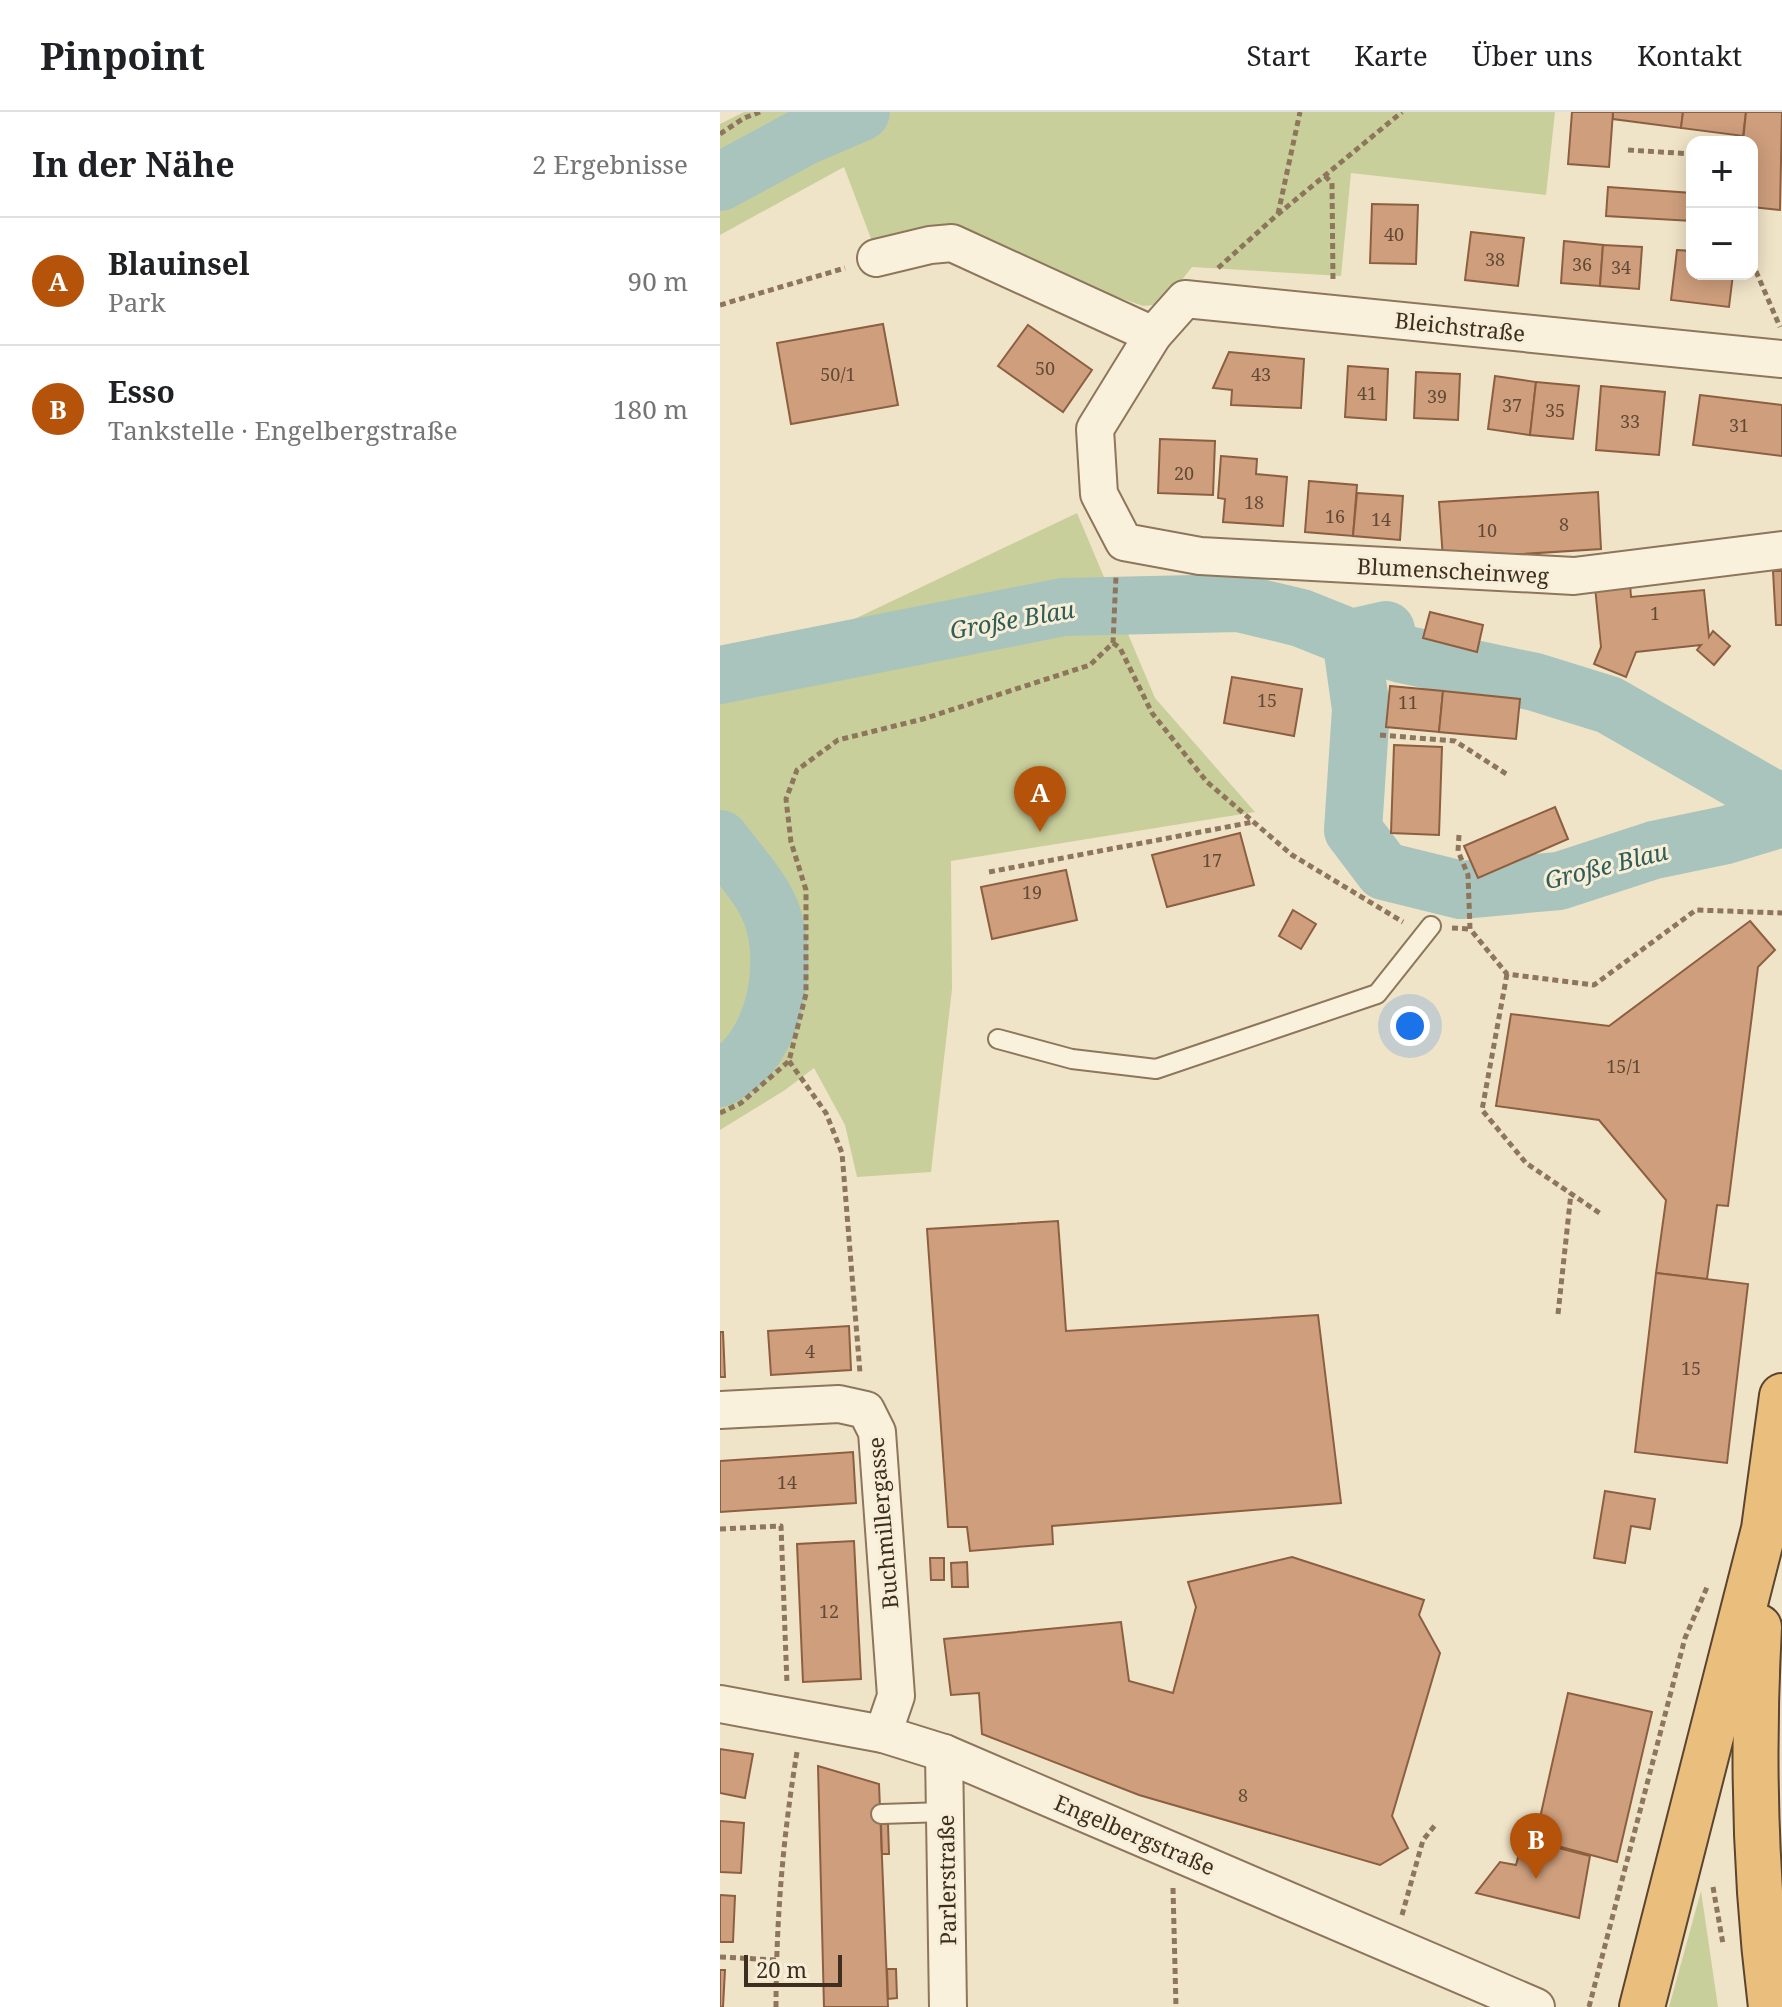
<!DOCTYPE html>
<html lang="de">
<meta charset="utf-8">
<style>
body{margin:0;font-family:"Noto Serif",serif;background:#f6f6f6;color:#202124}
.controls{position:absolute;right:24px;top:24px;display:grid;overflow:hidden;border-radius:16px;box-shadow:0 4px 20px #0003}
.controls button{width:72px;height:72px;display:grid;place-items:center;padding:0;border:0;border-bottom:2px solid #e0e0e0;background:#fff;color:#202124;font:40px sans-serif}
.scale{position:absolute;left:24px;bottom:20px;width:98px;box-sizing:border-box;padding-left:8px;border:4px solid #3d2e20;border-top:0;font-size:22px;line-height:28px;white-space:nowrap;color:#3d2e20;-webkit-text-stroke:6px #f7eed8;paint-order:stroke}
.you{position:absolute;left:690px;top:914px;width:28px;height:28px;margin:-20px;border:6px solid #fff;border-radius:50%;background:#1a73e8;box-shadow:0 0 0 12px #1a73e833}
.badge{display:grid;place-items:center;width:52px;height:52px;border-radius:50%;background:#b45309;color:#fff;font-size:26px;font-weight:700}
.pin{position:absolute;translate:-50% -66px;filter:drop-shadow(0 2px 4px #0008)}
.pin::after{content:'';position:absolute;top:42px;width:28px;height:24px;background:inherit;clip-path:polygon(0 0,100% 0,50% 100%)}
.list{margin:0;padding:0;list-style:none}
h2{display:flex;justify-content:space-between;align-items:center;height:104px;margin:0;padding:0 32px;font-size:34px}
h2 small{font-size:26px;font-weight:400;color:#757577}
.list li{display:grid;grid-template-columns:52px 1fr auto;gap:24px;align-items:center;box-sizing:border-box;height:128px;padding:0 32px;border-top:2px solid #e0e0e0}
.list b{display:block;font-size:30px;white-space:nowrap}
.list p{margin:0;font-size:26px;white-space:nowrap;color:#757577}
.list em{font-size:26px;font-style:normal;color:#757577}
.map{position:relative;flex:none;width:1062px;height:1895px;overflow:hidden}
header{display:flex;align-items:center;gap:48px;box-sizing:border-box;height:112px;padding:0 40px;background:#fff;border-bottom:2px solid #e0e0e0}
header strong{font-size:38px}
nav{display:flex;gap:44px;margin-inline-start:auto;font-size:28px}
main{display:flex}
aside{flex:1;background:#fff}
.map>svg:first-child{display:block}
</style>
<header>
<strong>Pinpoint</strong>
<nav><a>Start</a><a>Karte</a><a>Über uns</a><a>Kontakt</a></nav>
</header>
<main>
<aside>
<h2>In der Nähe<small>2 Ergebnisse</small></h2>
<ul class="list">
<li><span class="badge">A</span><div><b>Blauinsel</b><p>Park</p></div><em>90 m</em></li>
<li><span class="badge">B</span><div><b>Esso</b><p>Tankstelle · Engelbergstraße</p></div><em>180 m</em></li>
</ul>
</aside>
<div class="map">
<svg width="1062" height="1895" viewBox="0 0 1062 1895">
<rect width="100%" height="100%" fill="#f0e4c8"/>
<g fill="#c9cf9b">
<polygon points="24,0 835,0 826,83 631,61 621,164 472,155 443,192 423,194 223,122 156,140 124,55 0,123 0,12"/>
<polygon points="357,401 435,586 535,700 231,749 232,877 211,1060 137,1065 125,1013 94,956 65,978 0,1018 0,571"/>
<polygon points="981,1779 998,1895 949,1895"/>
</g>
<g fill="none" stroke-linecap="round" stroke-linejoin="round">
<g stroke="#a9c4bc" stroke-width="58">
<polyline points="0,70 85,24 141,0"/>
<polyline points="666,518 631,526 641,597 633,718 664,759 741,778 839,769 934,738 1006,723 1062,706"/>
<polyline points="0,563 343,495 519,491 581,506 631,526 682,542 815,570 889,593 1062,692"/>
<path d="M0,727c14,19 32,38 44,59 27,46 17,123 -19,162 -6,7 -17,12 -25,18"/>
</g>
</g>
<g fill="#cf9f7d" stroke="#8d5f41" stroke-width="2">
<polygon points="852,0 893,0 889,55 848,52"/>
<polygon points="893,0 963,0 961,16 893,7"/>
<polygon points="963,0 1026,0 1023,24 961,16"/>
<polygon points="1026,0 1062,0 1060,98 1032,95 1032,30 1023,30"/>
<polygon points="888,75 972,81 972,109 886,104"/>
<polygon points="652,92 698,93 696,152 650,151"/>
<polygon points="751,120 804,126 798,174 745,168"/>
<polygon points="844,129 883,133 880,174 841,171"/>
<polygon points="883,133 922,135 919,177 880,174"/>
<polygon points="957,138 972,139 972,162 1013,162 1009,195 951,188"/>
<polygon points="163,212 178,293 71,312 57,231"/>
<polygon points="308,213 372,258 343,300 278,254"/>
<polygon points="509,240 584,247 581,296 511,293 512,278 493,276"/>
<polygon points="628,254 668,257 666,308 625,305"/>
<polygon points="696,260 740,262 738,308 694,306"/>
<polygon points="775,264 816,270 810,323 768,317"/>
<polygon points="816,270 859,274 853,327 810,323"/>
<polygon points="881,274 945,280 939,343 876,338"/>
<polygon points="980,283 1062,293 1062,344 973,333"/>
<polygon points="440,327 495,329 493,383 438,381"/>
<polygon points="501,344 537,347 536,362 567,365 563,414 503,410 505,387 498,386"/>
<polygon points="589,369 637,373 633,424 585,420"/>
<polygon points="878,380 881,437 723,447 719,390"/>
<polygon points="637,381 683,384 680,428 633,424"/>
<polygon points="1053,459 1062,459 1062,513 1056,513"/>
<polygon points="910,471 911,485 984,478 989,525 993,519 1010,534 994,553 977,538 981,533 916,540 906,565 874,552 881,535 875,475"/>
<polygon points="710,500 763,513 757,540 703,526"/>
<polygon points="512,565 582,577 574,624 504,611"/>
<polygon points="670,574 723,579 719,620 666,615"/>
<polygon points="723,579 800,587 796,627 719,620"/>
<polygon points="674,633 722,635 719,723 671,721"/>
<polygon points="835,695 848,727 758,766 744,734"/>
<polygon points="520,721 534,773 447,795 432,743"/>
<polygon points="346,758 357,808 272,827 261,775"/>
<polygon points="573,798 596,812 581,837 559,824"/>
<polygon points="1030,809 1055,838 1038,855 1008,1094 997,1093 987,1167 936,1161 946,1088 879,1008 776,994 791,902 889,914"/>
<polygon points="338,1109 346,1219 598,1203 621,1391 332,1414 333,1432 250,1439 247,1415 228,1415 207,1117"/>
<polygon points="936,1161 1028,1172 1007,1351 915,1340"/>
<polygon points="129,1214 131,1258 51,1263 48,1219"/>
<polygon points="0,1220 3,1220 5,1265 0,1265"/>
<polygon points="133,1340 136,1391 0,1400 0,1349"/>
<polygon points="885,1379 935,1387 930,1417 911,1414 905,1451 874,1446"/>
<polygon points="134,1429 141,1567 83,1570 77,1432"/>
<polygon points="572,1445 704,1488 699,1503 720,1541 672,1704 688,1736 660,1753 419,1683 262,1622 259,1581 231,1583 224,1527 401,1510 409,1569 453,1581 476,1495 468,1470"/>
<polygon points="210,1446 224,1446 224,1468 211,1468"/>
<polygon points="247,1450 248,1475 232,1475 231,1451"/>
<polygon points="848,1581 932,1600 897,1750 815,1728"/>
<polygon points="0,1637 33,1642 25,1686 0,1681"/>
<polygon points="98,1654 159,1672 168,1895 104,1895"/>
<polygon points="0,1709 24,1711 21,1761 0,1760"/>
<polygon points="161,1712 168,1712 169,1742 162,1742"/>
<polygon points="803,1727 870,1744 859,1806 756,1781 780,1750 796,1753"/>
<polygon points="0,1783 15,1784 13,1830 0,1830"/>
<polygon points="167,1857 176,1857 177,1886 168,1887"/>
<polygon points="0,1858 5,1858 3,1895 0,1895"/>
</g>
<g fill="none" stroke-linecap="round" stroke-linejoin="round">
<g stroke="#8d765c" stroke-width="22">
<g id="service">
<polyline points="278,927 352,947 436,957 657,882 711,814"/>
<polyline points="161,1702 225,1700"/>
</g>
</g>
<g stroke="#8d765c" stroke-width="40">
<g id="minor">
<polyline points="156,146 210,133 232,131 433,223"/>
<polyline points="1062,247 465,187 433,223 375,317 379,382 404,430 480,444 854,464 1062,438"/>
<polyline points="0,1298 119,1292 146,1298 157,1320 176,1584 163,1622"/>
<polyline points="0,1592 163,1622 224,1641 816,1895"/>
<polyline points="224,1641 228,1895"/>
</g>
</g>
<g stroke="#5b4430" stroke-width="48">
<g id="trunk">
<path d="M1039,1515c-7,128 -4,253 12,380"/>
<polyline points="922,1895 1044,1417 1062,1284"/>
</g>
</g>
<g stroke="#8d765c" stroke-width="5" stroke-dasharray="6 4" stroke-linecap="butt">
<polyline points="0,22 24,6 40,0"/>
<polyline points="908,38 972,42"/>
<polyline points="605,64 612,71 613,169"/>
<polyline points="558,102 580,0"/>
<polyline points="1032,150 1060,215"/>
<polyline points="498,156 557,103 682,0"/>
<polyline points="0,193 125,156"/>
<polyline points="393,531 400,536 432,601 487,670 572,743 683,810"/>
<polyline points="660,623 735,629 788,663"/>
<polyline points="739,723 738,739 748,763 750,817 787,862 874,873 976,798 1062,801"/>
<polyline points="269,760 533,710"/>
<polyline points="732,816 750,817"/>
<polyline points="787,862 762,998 806,1051 881,1102"/>
<polyline points="69,949 106,1001 122,1041 140,1261"/>
<polyline points="0,1001 21,991 69,949 86,882 86,778 71,730 66,687 77,658 118,628 203,607 370,553 393,531 396,463"/>
<polyline points="838,1202 851,1081"/>
<polyline points="0,1417 61,1414 67,1572"/>
<polyline points="993,1775 1003,1832"/>
<polyline points="453,1776 456,1895"/>
<polyline points="682,1803 703,1728 716,1712"/>
<polyline points="0,1845 56,1848"/>
<path d="M56,1895c0,-86 7,-171 21,-255"/>
<polyline points="869,1895 965,1526 988,1473"/>
</g>
<use href="#service" stroke="#faf1dc" stroke-width="18"/>
<use href="#minor" stroke="#faf1dc" stroke-width="36"/>
<use href="#trunk" stroke="#eabe7c" stroke-width="44"/>
</g>
<g text-anchor="middle" dominant-baseline="central" stroke-width="6" stroke-linejoin="round" paint-order="stroke">
<g font-size="18" fill="#624a37">
<text x="674" y="122">40</text>
<text x="775" y="147">38</text>
<text x="862" y="152">36</text>
<text x="901" y="155">34</text>
<text x="325" y="256">50</text>
<text x="118" y="262">50/1</text>
<text x="541" y="262">43</text>
<text x="647" y="281">41</text>
<text x="717" y="284">39</text>
<text x="792" y="293">37</text>
<text x="835" y="298">35</text>
<text x="910" y="309">33</text>
<text x="1019" y="313">31</text>
<text x="464" y="361">20</text>
<text x="534" y="390">18</text>
<text x="615" y="404">16</text>
<text x="661" y="407">14</text>
<text x="844" y="412">8</text>
<text x="767" y="418">10</text>
<text x="935" y="501">1</text>
<text x="547" y="588">15</text>
<text x="688" y="590">11</text>
<text x="492" y="748">17</text>
<text x="312" y="780">19</text>
<text x="904" y="954">15/1</text>
<text x="90" y="1239">4</text>
<text x="971" y="1256">15</text>
<text x="67" y="1370">14</text>
<text x="109" y="1499">12</text>
<text x="523" y="1683">8</text>
</g>
<g font-size="22" fill="#3d2e20" stroke="#f7eed8">
<text transform="translate(740 214) rotate(6)">Bleichstraße</text>
<text transform="translate(733 458) rotate(3)">Blumenscheinweg</text>
<text transform="translate(162 1411) rotate(-95)">Buchmillergasse</text>
<text transform="translate(415 1722) rotate(23)">Engelbergstraße</text>
<text transform="translate(226 1768) rotate(-91)">Parlerstraße</text>
</g>
<g font-size="24" font-style="italic" fill="#2f5d5a" stroke="#f7eed8">
<text transform="translate(292 507) rotate(-10)">Große Blau</text>
<text transform="translate(886 753) rotate(-14)">Große Blau</text>
</g>
</g>
</svg>
<div class="controls">
<button>+</button>
<button>−</button>
</div>
<div class="scale">20 m</div>
<div class="you"></div>
<div class="pin badge" style="left:320px;top:720px">A</div>
<div class="pin badge" style="left:816px;top:1767px">B</div>
</div>
</main>
